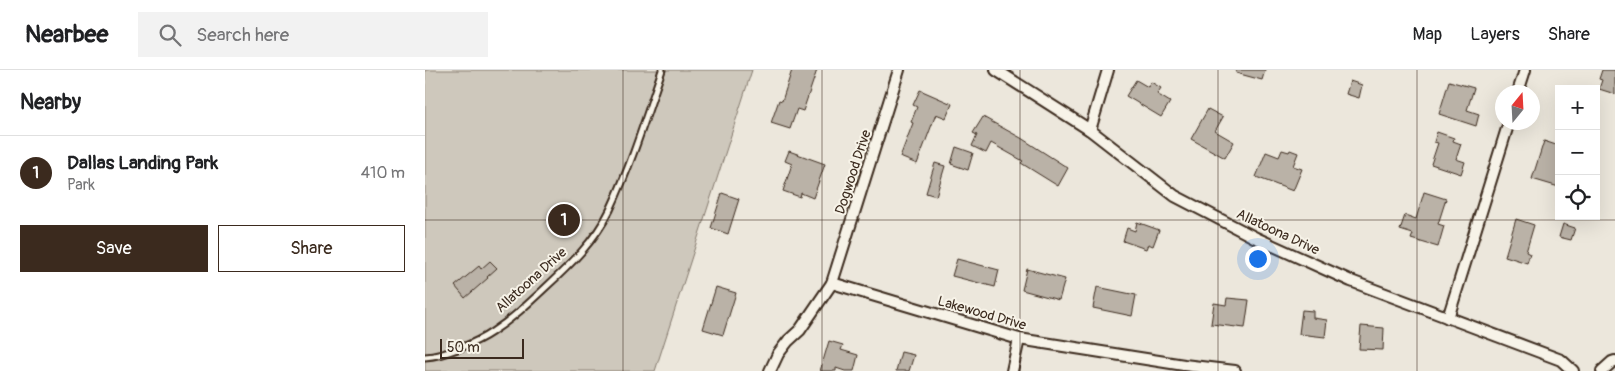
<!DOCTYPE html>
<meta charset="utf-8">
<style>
body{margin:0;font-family:Pangolin,sans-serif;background:#f2f2f2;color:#202124}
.controls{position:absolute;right:15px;top:15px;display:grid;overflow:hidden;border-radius:0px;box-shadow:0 5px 20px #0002}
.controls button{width:45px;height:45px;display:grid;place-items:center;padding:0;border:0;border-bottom:1px solid #e0e0e0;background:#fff;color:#202124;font:25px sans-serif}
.compass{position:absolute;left:1070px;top:15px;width:45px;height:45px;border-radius:50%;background:#fff;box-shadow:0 5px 20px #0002;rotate:18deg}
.scale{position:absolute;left:15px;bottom:12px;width:84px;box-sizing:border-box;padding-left:5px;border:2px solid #3b2a1e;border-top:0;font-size:14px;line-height:18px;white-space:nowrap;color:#3b2a1e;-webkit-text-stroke:4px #f7f3e8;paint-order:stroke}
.you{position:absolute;left:832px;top:188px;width:18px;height:18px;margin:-12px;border:4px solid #fff;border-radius:50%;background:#1a73e8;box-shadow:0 0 0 8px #1a73e833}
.badge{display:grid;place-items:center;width:32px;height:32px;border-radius:50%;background:#3b2a1e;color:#fff;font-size:16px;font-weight:700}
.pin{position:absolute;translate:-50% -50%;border:2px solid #fff;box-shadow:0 1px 5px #0006}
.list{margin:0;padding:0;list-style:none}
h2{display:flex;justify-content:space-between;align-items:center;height:65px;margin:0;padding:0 20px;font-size:21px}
h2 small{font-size:16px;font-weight:400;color:#757577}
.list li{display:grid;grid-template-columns:32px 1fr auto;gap:15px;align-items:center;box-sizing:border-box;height:75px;padding:0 20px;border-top:1px solid #e0e0e0}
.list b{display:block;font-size:19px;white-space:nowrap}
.list p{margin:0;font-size:16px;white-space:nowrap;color:#757577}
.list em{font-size:16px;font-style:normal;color:#757577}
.actions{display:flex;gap:10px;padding:15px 20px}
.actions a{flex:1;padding:11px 0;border:1px solid #3b2a1e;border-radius:0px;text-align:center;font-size:18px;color:#3b2a1e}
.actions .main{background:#3b2a1e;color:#fff}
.icon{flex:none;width:28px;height:28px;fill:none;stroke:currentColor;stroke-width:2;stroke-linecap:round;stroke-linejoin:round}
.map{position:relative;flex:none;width:1190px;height:301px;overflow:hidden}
header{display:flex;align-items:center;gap:30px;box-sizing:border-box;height:70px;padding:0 25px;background:#fff;border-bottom:1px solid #e0e0e0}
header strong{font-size:24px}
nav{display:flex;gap:28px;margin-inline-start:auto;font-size:18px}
.search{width:350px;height:45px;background:#f2f2f2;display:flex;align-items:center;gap:12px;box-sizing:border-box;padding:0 18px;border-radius:0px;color:#757577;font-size:19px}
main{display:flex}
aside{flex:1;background:#fff}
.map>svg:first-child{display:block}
</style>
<header>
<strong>Nearbee</strong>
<div class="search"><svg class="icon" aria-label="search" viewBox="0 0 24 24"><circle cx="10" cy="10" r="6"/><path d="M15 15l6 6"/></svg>Search here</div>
<nav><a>Map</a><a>Layers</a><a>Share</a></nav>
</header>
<main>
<aside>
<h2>Nearby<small></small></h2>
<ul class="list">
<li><span class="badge">1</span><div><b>Dallas Landing Park</b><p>Park</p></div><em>410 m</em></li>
</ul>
<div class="actions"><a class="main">Save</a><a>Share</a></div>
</aside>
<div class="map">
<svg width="1190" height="301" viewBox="0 0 1190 301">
<rect width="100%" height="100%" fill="#ece7dc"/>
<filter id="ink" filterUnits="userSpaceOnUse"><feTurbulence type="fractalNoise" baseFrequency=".02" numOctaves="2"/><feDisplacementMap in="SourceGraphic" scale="10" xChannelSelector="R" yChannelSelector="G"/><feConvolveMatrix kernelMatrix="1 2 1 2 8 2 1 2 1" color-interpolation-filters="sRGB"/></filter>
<g filter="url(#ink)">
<polygon fill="#cec8bc" stroke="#84796d" points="0,0 327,0 230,301 0,301"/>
<g fill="#bab2a7" stroke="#3b2a1e">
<polygon points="367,0 392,0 378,41 372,39 365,59 346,53 354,30 357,31"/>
<polygon points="811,0 840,0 837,10 811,3"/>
<polygon points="1177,0 1190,0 1190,24 1174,19 1177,10 1174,9"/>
<polygon points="711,10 723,17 726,12 736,18 732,24 745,32 736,47 701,26"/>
<polygon points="925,11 937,15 934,28 921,24"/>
<polygon points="1024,11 1049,18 1042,40 1054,44 1051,56 1014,44"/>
<polygon points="495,20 527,34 521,48 511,44 492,94 475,87 488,53 486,52 492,37 488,35"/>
<polygon points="783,39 798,47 790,61 809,72 800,88 766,69"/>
<polygon points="558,47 596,68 643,98 633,116 596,93 598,91 566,73 561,83 547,76 552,65 548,63"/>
<polygon points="1012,62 1029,68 1028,71 1036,74 1031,89 1040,92 1036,104 1006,94 1013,73 1009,72"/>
<polygon points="1119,71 1134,76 1134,117 1107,109"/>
<polygon points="531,77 548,83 543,100 526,94"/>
<polygon points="857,80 864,82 865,80 873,83 868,96 877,99 868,121 831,107 841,82 854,87"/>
<polygon points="364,81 400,94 388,128 376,123 375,127 358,121 367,94 360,91"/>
<polygon points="510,93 520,96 511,126 501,123"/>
<polygon points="999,122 1021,129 1013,154 1019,156 1013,177 986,169 988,164 975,160 980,145 991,149"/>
<polygon points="297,123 314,129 303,164 286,158"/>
<polygon points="1091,149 1109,155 1101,182 1105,184 1102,193 1080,186"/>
<polygon points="712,152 734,160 728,176 723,174 721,179 698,171 702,158 710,161"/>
<polygon points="1138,154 1150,158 1146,170 1134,167"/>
<polygon points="532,189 574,200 570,217 527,206"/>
<polygon points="65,191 72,198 62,207 63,208 40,228 30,216 54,196 56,199"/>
<polygon points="602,199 640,209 634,230 597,220"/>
<polygon points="291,217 311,223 298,265 278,259"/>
<polygon points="672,217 711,225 707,246 668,238"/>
<polygon points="802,228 824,230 820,258 786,254 789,233 801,235"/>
<polygon points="877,240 888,241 888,248 902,250 900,267 874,264"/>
<polygon points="936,256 959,258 958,280 934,279"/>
<polygon points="404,271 418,275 416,280 433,285 429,301 420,301 411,298 411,301 395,301"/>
<polygon points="476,282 489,285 484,301 471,301"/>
</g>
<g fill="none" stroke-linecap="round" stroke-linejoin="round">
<g stroke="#3b2a1e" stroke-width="9">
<path id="service" d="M0,287c19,-1 51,-14 67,-25 20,-13 36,-28 53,-44 25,-23 50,-47 65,-78 21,-45 36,-93 52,-140"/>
</g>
<g stroke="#3b2a1e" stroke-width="14">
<g id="minor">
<polyline points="571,0 665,60 750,126 831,168 926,211 1136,290 1148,301"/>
<polyline points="1093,22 1100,0"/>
<polyline points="665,60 683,0"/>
<polyline points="407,213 594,269 759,295 810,301"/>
<polyline points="1023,248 1084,52"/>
<polyline points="345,301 353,284 363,271 375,260 407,213 474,0"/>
<polyline points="587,301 594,269"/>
<polyline points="1177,301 1187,292 1190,291"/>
</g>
</g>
<use href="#service" stroke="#f7f3e8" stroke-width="5"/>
<use href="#minor" stroke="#f7f3e8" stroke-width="10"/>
</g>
</g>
<path fill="none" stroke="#3b2a1e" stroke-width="1" stroke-opacity="0.55" d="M198,0v301M397,0v301M595,0v301M793,0v301M992,0v301M0,150h1190"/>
<g text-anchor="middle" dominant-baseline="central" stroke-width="4" stroke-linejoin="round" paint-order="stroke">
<g font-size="14" fill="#3b2a1e" stroke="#f7f3e8">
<text transform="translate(428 102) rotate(-72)">Dogwood Drive</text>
<text transform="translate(853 162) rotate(25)">Allatoona Drive</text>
<text transform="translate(106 210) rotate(-42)">Allatoona Drive</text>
<text transform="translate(557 243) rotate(16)">Lakewood Drive</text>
</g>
</g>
</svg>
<div class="controls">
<button>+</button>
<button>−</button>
<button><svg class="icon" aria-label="locate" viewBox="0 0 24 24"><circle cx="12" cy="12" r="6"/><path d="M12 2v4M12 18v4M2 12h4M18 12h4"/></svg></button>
</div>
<svg class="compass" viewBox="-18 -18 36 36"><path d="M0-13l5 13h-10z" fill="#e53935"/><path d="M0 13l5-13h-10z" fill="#757577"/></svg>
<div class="scale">50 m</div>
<div class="you"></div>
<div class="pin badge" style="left:139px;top:150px">1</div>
</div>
</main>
